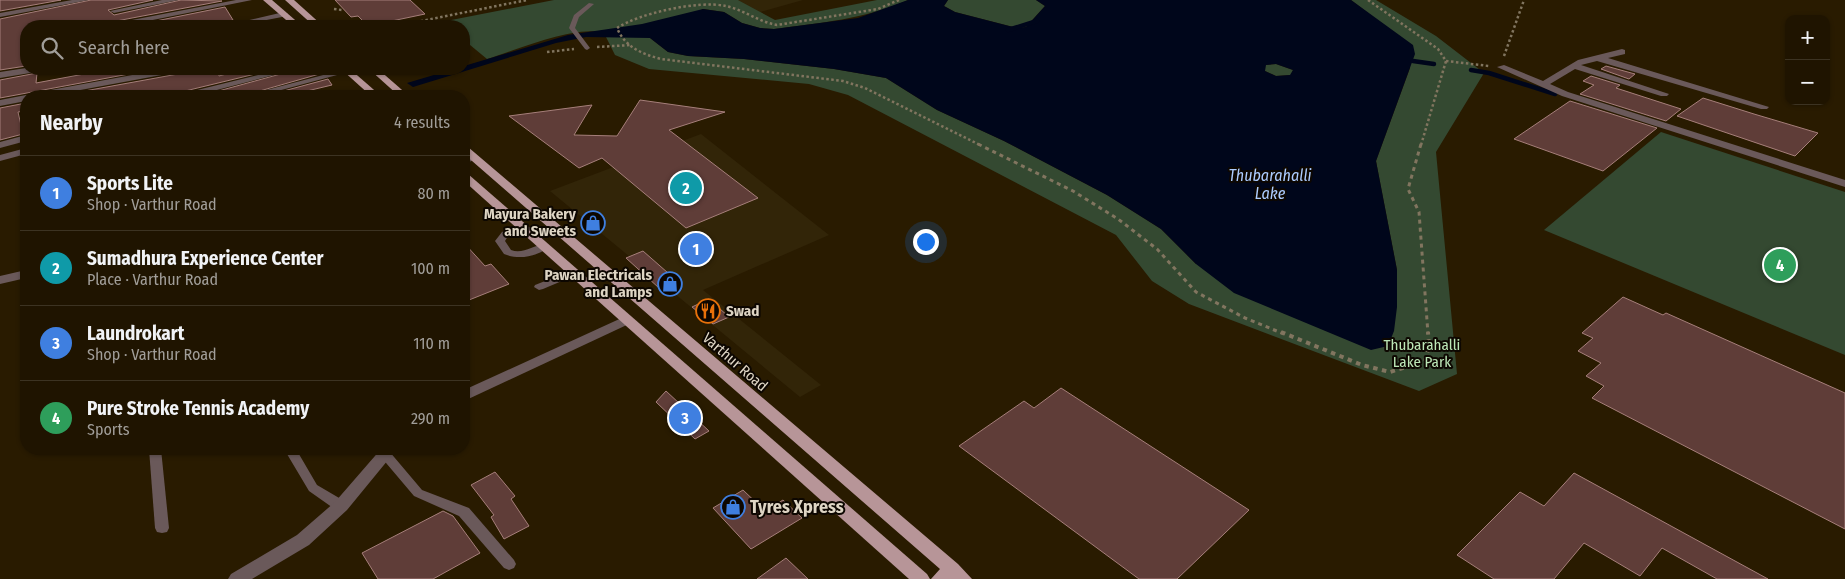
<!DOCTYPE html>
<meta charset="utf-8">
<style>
body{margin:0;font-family:"Fira Sans Condensed",sans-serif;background:#271d0a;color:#f1f3f6}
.controls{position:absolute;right:15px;top:15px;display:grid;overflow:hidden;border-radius:10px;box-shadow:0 1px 4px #0004}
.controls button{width:45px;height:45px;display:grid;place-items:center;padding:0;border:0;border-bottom:1px solid #3c3322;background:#1f1400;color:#f1f3f6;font:25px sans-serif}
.you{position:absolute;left:925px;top:241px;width:18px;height:18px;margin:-12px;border:4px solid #fff;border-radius:50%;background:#1a73e8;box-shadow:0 0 0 8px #1a73e833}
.badge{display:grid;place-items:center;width:32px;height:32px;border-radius:50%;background:#2563eb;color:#fff;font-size:16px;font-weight:700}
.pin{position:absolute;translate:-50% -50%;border:2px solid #fff;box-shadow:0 1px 5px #0006}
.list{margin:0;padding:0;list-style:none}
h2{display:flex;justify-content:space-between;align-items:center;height:65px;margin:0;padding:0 20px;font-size:21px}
h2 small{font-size:16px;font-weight:400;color:#a19e99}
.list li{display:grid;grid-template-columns:32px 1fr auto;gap:15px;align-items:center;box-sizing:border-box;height:75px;padding:0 20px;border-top:1px solid #3c3322}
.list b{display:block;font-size:19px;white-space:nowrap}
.list p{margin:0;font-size:16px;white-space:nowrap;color:#a19e99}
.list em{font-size:16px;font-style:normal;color:#a19e99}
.icon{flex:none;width:28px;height:28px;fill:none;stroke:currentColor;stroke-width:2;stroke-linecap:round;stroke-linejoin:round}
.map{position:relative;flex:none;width:1845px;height:579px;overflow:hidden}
.search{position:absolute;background:#1f1400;box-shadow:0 1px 4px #0004;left:20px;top:20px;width:450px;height:55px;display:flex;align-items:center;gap:12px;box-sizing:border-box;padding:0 18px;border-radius:20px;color:#a19e99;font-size:19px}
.panel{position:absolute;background:#1f1400;box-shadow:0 1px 4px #0004;left:20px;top:90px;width:450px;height:365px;border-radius:20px}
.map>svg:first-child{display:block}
</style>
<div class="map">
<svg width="1845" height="579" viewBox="0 0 1845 579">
<rect width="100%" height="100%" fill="#291b00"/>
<g fill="#322508">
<polygon points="738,0 803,0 760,12"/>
<polygon points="701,134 829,235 703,290 821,385 800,397 550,191"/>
</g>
<g fill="#344931">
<path d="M554,0h184l37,20 102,-20h31c-43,19 -88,23 -134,29l-14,-1 -18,-5 -18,-11 -21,-3 -53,29 18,14 20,4 56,3 90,10 52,9 51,32 67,31 103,54 54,34 35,35 201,6 -21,-109 34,-93 -42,-55 -17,-13h25l60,36 48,37 -48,79 21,222 -38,17 -230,-87 -37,-23 -36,-46 -268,-140 -39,-11 -160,-15 -34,-14 -11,-22c-27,-9 -88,17 -117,26l-23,-19v-14h-18l-5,-4z"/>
<polygon points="948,0 1036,0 1045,6 1026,27 1017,28 955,12 944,6"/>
<polygon points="1276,64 1293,70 1291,75 1276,76 1265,71 1265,65"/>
<polygon points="1661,132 1845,192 1845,355 1544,230"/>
</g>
<path fill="#00061b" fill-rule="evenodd" d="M908,0h40l-4,6 11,6 62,16 9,-1 19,-21 -9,-6h315l62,45 2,9 -39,107 21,109v37l-3,24 -6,15 -17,4 -137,-57 -38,-29 -35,-35 -54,-34 -103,-54 -67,-31 -51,-32 -52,-9 -90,-10 -56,-3 -20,-4 -18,-14 -64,-1 -30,6 -143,44 -6,-4 47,-14h10v-3l104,-31 74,-11 61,-15 21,3 18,11 18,5 14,1 84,-11zM1276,64l17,6 -3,5 -14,1 -11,-5 1,-6z"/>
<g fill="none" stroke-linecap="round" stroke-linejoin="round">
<g stroke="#00061b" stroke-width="4.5">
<polyline points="1008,30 1037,21"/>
<polyline points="1413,61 1434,64"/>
<polyline points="1471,70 1489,73 1555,94"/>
</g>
</g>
<g fill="#5f3d38" stroke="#a67f7a">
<polygon points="0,0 61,0 0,11"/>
<polygon points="91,0 153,0 108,10 114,15 181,0 222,1 111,22 105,26 26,26 26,66 0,70 0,19"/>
<polygon points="335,0 410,0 425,14 368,26 358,16 351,17"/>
<polygon points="225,7 233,20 202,26 131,26"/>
<polygon points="1606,66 1635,74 1629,79 1601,69"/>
<polygon points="111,69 156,69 0,98 0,80 37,73 36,83"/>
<polygon points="184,69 218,69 219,76 245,69 276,69 181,92 177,96 57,96 178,74"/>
<polygon points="299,69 320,69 323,73 242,96 200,96"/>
<polygon points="1591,76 1620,85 1616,88 1681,109 1666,121 1580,94 1594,85 1583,81"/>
<polygon points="328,79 332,85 286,96 265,96"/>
<polygon points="1703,98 1754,114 1818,133 1795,156 1677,116"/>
<polygon points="640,100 725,112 669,130 758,198 686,228 602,158 579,168 509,116 592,105 574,135 617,136"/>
<polygon points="1570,101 1657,128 1603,171 1514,139"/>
<polygon points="26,103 25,111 18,112 23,134 0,140 0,108"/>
<polygon points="464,243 485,266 491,264 509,284 464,302"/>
<polygon points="643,251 676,280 659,288 626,258"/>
<polygon points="1623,297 1663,315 1666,313 1845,393 1845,529 1592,398 1604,386 1586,376 1601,363 1578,351 1593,338 1582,333"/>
<polygon points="709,299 729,317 713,324 692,307"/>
<polygon points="1061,388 1249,510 1177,579 1139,579 959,446 1024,401 1034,408"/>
<polygon points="666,391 709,431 695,439 656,402"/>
<polygon points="495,472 515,496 511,499 529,526 504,539 491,517 494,515 471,485"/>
<polygon points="1574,473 1768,579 1717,579 1662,548 1640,576 1584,543 1554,579 1494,579 1457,555 1520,492 1544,506"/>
<polygon points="743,490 765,511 783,500 802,518 751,549 713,508"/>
<polygon points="443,511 453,516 480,553 433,579 378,579 362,553"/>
<polygon points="786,558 808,579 757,579"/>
</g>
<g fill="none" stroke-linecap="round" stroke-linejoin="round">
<g stroke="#81755f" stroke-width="2.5" stroke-dasharray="2.5 2.5" stroke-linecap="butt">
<path d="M899,0l-21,9 -101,16c-18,-3 -33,-15 -51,-19 -27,-6 -86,7 -109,22 8,19 25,26 44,31l182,22 22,7 115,57"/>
<polyline points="1368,0 1438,49 1446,61 1421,145"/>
<polyline points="334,9 342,10"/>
<polyline points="396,26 527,0"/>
<polyline points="597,47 631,45"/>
<polyline points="547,52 574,49"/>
<polyline points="1504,56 1524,0"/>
<polyline points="1446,61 1489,66"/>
</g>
<g stroke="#81755f" stroke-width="3" stroke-dasharray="4 4" stroke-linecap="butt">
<polyline points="978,144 1073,191 1118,219 1157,249 1196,292 1245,318 1284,334"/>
<polyline points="1421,144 1408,189 1419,212 1428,334"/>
</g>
<polyline stroke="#81755f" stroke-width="4" stroke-dasharray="4.5 4.5" stroke-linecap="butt" points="1281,332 1362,365 1390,372 1425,361 1429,346 1428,332"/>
<g fill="#6a595a" fill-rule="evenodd">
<polygon points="589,3 594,4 579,17 575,28 590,48 587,50 585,49 569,28 574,15"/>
<polygon points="339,21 342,23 341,24 322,26"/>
<path d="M521,224l3,1 2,2 -2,2 -16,7 -3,5 6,9c13,5 24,-7 36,-5l2,2c-12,10 -31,13 -45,7l-9,-13 7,-9z"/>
<polygon points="573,270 576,271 578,273 576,275 543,289 539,290 534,287 535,285"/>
<polygon points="149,449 161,449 169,528 167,532 162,533 157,532 155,528"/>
<polygon points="284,449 296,449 317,485 346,502 347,506 346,510 341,511 336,510 309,491"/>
<polygon points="385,450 389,451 422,490 469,508 514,560 516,564 514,568 509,570 504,568 459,516 414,496 381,457 379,454 381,451"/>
</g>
<g fill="#6a595a" fill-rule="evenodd">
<polygon points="72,0 89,0 0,17 0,13"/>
<polygon points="162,0 179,0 114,13 110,11"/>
<polygon points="236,0 252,0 123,26 107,26 111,24"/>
<polygon points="284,12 288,14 287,16 237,26 223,26"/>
<polygon points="1622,49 1625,50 1625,54 1608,58 1769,107 1767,109 1761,109 1597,61 1581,65 1669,94 1667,96 1661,96 1575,69 1550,84 1568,92 1845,180 1845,187 1562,96 1497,67 1504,65 1543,81 1578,60"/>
<polygon points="26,68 40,69 36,72 0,78 0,72"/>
<path d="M53,69h30c-6,5 -24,5 -30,0z"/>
<polygon points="165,69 182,69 178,72 48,96 29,96 34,93"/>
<polygon points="283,69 297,69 194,96 179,96 181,94"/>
<polygon points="346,69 352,71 259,96 244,96"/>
<polygon points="26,95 29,96 26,96 26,101 0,106 0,100"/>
<polygon points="26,135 26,141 0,148 0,142"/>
<polygon points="26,148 26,154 0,161 0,155"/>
<polygon points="474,155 479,158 464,164 464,158"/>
<polygon points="26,270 26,278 0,284 0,276"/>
<polygon points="626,316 631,317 632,320 631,323 464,401 464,390"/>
<polygon points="381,449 397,449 347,510 309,545 252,579 228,579 231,574 297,535 335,502"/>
</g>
<g fill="#b79598" fill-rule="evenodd">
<polygon points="263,0 272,0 302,26 293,26"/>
<polygon points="285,0 294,0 323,26 314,26"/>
<polygon points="341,69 350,69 381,96 371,96"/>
<polygon points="369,69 378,69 409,96 399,96"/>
<polygon points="464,146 468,147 958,564 972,579 931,579 940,569 464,154"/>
<polygon points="464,173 468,174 927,574 930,579 909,579 464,181"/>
</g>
</g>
<defs>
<g id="shop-ring" transform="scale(1.25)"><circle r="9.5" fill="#0d0701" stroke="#3f7fe0" stroke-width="1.5"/><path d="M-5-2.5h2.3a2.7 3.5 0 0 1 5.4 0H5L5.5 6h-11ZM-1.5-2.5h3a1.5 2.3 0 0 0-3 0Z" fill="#3f7fe0"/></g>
<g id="restaurant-ring" transform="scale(1.25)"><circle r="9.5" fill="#0d0701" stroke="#e8710a" stroke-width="1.5"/><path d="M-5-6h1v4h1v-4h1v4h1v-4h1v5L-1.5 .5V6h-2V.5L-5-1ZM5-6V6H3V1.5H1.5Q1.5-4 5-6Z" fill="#e8710a"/></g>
</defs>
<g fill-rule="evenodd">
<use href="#shop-ring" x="593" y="223"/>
<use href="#shop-ring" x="670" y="284"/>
<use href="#restaurant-ring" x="708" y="311"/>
<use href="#shop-ring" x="733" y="507"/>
</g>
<g text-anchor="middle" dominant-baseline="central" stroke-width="4" stroke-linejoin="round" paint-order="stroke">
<g font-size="15" font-weight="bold" fill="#ded5c4" stroke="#0d0701" text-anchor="end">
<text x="576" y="214">Mayura Bakery<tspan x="576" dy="17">and Sweets</tspan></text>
<text x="652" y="275">Pawan Electricals<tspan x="652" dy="17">and Lamps</tspan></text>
<text x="726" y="311" text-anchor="start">Swad</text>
</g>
<g font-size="15" fill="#bce6b6" stroke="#0d0701">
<text x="1422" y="345">Thubarahalli<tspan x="1422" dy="17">Lake Park</tspan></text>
</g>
<g font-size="15" fill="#ded5c4" stroke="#0d0701">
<text transform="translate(735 362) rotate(41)">Varthur Road</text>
</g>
<g font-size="16" font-style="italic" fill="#adccff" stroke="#0d0701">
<text x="1270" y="175">Thubarahalli<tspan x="1270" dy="18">Lake</tspan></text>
</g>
<g font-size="18" font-weight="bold" fill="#ded5c4" stroke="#0d0701" text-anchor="start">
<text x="750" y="507">Tyres Xpress</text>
</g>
</g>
</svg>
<div class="controls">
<button>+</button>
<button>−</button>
</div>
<div class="you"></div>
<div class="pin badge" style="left:696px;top:249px;background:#3f7fe0">1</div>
<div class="pin badge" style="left:686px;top:188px;background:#0f9aa8">2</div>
<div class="pin badge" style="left:685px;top:418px;background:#3f7fe0">3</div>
<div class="pin badge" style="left:1780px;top:265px;background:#2e9e5b">4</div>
<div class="search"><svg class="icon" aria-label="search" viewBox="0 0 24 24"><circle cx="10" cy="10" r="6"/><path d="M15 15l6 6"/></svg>Search here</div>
<section class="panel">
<h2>Nearby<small>4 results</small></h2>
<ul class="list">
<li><span class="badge" style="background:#3f7fe0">1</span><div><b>Sports Lite</b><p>Shop · Varthur Road</p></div><em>80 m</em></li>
<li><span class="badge" style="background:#0f9aa8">2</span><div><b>Sumadhura Experience Center</b><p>Place · Varthur Road</p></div><em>100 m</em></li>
<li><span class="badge" style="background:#3f7fe0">3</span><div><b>Laundrokart</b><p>Shop · Varthur Road</p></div><em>110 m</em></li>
<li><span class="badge" style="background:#2e9e5b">4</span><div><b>Pure Stroke Tennis Academy</b><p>Sports</p></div><em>290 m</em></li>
</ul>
</section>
</div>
